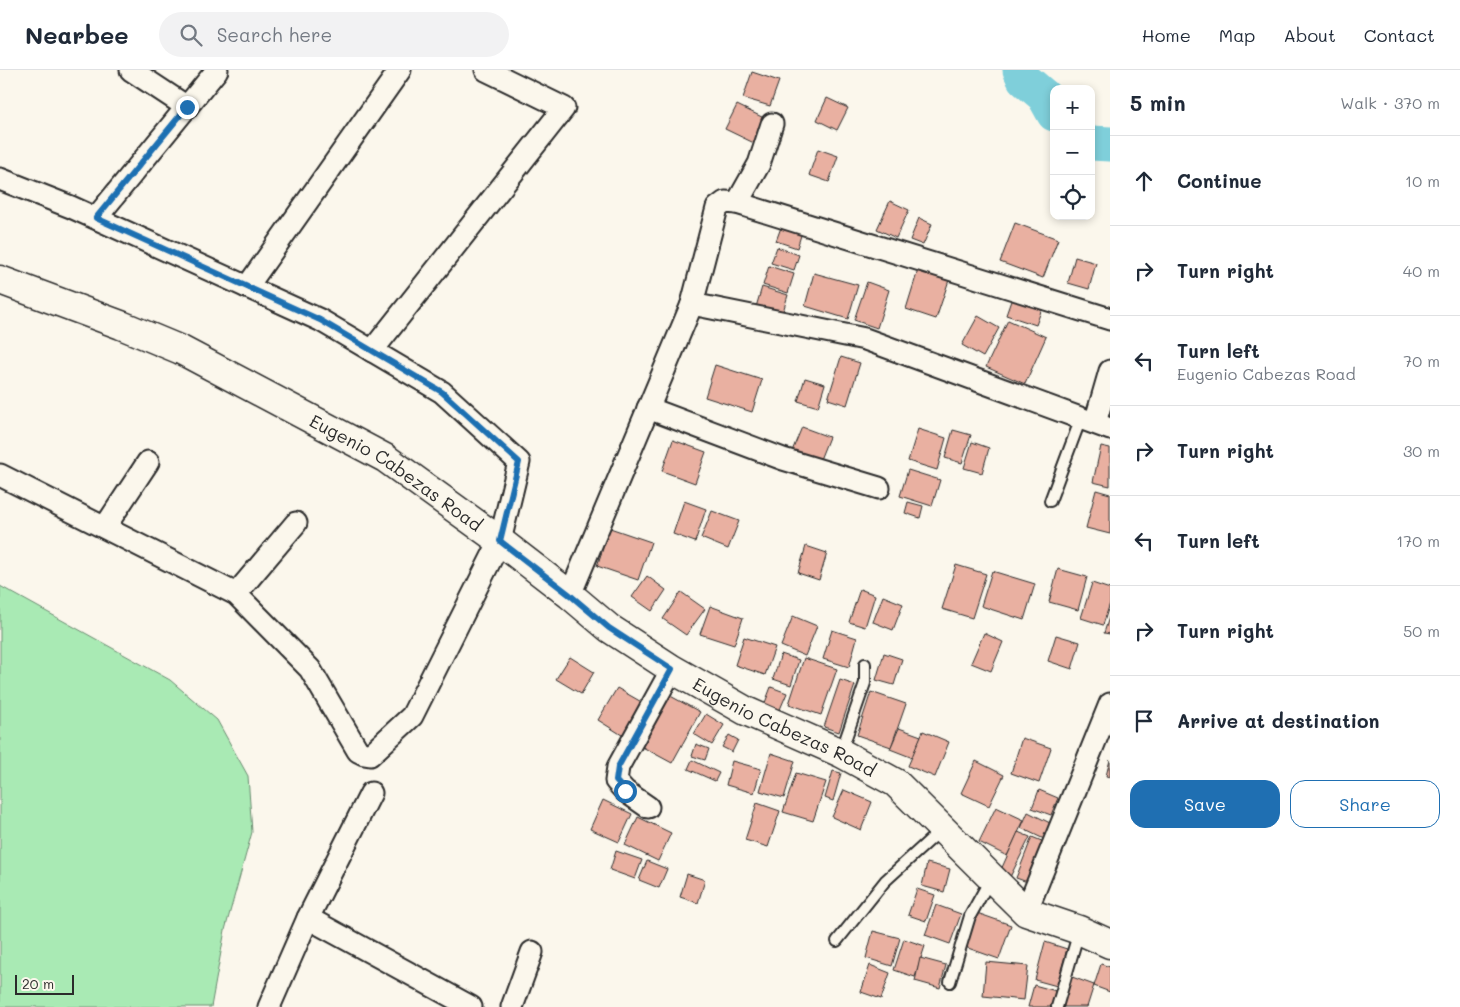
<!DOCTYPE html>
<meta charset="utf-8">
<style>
body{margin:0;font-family:Mali,sans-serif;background:#f2f2f3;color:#1f2937}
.controls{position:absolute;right:15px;top:15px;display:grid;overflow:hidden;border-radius:10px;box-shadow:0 2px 8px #0003}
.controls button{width:45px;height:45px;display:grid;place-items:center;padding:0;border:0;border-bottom:1px solid #e0e1e3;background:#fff;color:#1f2937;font:25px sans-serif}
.scale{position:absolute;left:15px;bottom:12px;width:59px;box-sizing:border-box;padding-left:5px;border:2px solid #2b2b2b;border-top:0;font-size:14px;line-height:18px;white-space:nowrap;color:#2b2b2b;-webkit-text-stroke:4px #fbf7ec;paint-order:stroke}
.stop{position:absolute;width:15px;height:15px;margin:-11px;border:4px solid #1f6fb2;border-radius:50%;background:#fff}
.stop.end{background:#1f6fb2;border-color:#fff;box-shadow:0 1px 5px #0008}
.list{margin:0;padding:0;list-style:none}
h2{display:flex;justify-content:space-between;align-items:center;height:65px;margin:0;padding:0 20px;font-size:21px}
h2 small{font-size:16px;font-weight:400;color:#747a83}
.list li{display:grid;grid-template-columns:32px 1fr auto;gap:15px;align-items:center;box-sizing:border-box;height:90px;padding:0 20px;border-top:1px solid #e0e1e3}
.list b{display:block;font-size:19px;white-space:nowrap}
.list p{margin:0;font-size:16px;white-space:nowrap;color:#747a83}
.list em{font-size:16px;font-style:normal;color:#747a83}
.actions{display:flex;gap:10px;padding:15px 20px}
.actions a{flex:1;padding:11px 0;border:1px solid #1f6fb2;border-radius:15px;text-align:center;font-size:18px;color:#1f6fb2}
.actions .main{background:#1f6fb2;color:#fff}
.icon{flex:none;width:28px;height:28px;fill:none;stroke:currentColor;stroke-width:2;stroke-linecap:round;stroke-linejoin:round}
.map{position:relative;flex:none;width:1110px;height:937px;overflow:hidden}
header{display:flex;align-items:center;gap:30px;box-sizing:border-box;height:70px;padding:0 25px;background:#fff;border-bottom:1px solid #e0e1e3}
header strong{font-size:24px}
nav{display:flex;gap:28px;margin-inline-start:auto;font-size:18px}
.search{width:350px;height:45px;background:#f2f2f3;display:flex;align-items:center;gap:12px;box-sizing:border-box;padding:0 18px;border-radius:28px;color:#747a83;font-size:19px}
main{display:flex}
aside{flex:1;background:#fff}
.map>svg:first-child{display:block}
</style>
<header>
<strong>Nearbee</strong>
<div class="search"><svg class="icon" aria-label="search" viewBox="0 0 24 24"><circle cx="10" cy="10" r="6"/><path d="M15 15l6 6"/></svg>Search here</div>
<nav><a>Home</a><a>Map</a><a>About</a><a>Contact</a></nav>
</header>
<main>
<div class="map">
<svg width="1110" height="937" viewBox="0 0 1110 937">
<rect width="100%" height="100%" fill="#fbf7ec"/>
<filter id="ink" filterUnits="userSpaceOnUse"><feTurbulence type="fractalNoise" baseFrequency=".02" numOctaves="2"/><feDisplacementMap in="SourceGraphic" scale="10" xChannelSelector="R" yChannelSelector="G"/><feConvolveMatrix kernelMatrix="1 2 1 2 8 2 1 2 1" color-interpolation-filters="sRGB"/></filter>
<g filter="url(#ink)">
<polygon fill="#a9eab4" stroke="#6a8a70" points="0,516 170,610 217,650 248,706 252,762 225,860 211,937 0,937"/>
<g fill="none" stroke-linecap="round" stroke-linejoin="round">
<g stroke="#7fcfda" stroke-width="35">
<polyline points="1020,0 1024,9 1044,26 1054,44"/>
<polyline points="1091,73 1110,74"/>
</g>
</g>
<g fill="#e9b0a1" stroke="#2b2b2b">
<polygon points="752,2 779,11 770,36 743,28"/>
<polygon points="827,28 848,38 837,60 817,50"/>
<polygon points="737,35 766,49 754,73 725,59"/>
<polygon points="818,79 838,86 829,112 809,105"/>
<polygon points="890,131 909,140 896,168 877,159"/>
<polygon points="919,148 932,154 923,175 910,170"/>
<polygon points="783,152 803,159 797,178 776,171"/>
<polygon points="1015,153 1058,169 1043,208 1000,192"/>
<polygon points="777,177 799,185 794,200 771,193"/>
<polygon points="1075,187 1096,193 1089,219 1068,213"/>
<polygon points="769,196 794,204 788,223 763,215"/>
<polygon points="918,200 949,210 936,249 906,239"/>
<polygon points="814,203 858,215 848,249 805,236"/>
<polygon points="867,212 889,220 877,258 854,250"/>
<polygon points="762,217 788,225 782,245 756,237"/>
<polygon points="1014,222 1044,233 1036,255 1006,245"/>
<polygon points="978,246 999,258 983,287 962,275"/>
<polygon points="1008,250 1046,267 1025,314 986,297"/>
<polygon points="841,287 860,293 847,335 828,329"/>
<polygon points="715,295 762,310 752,342 705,327"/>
<polygon points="805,308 825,314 818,337 798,331"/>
<polygon points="802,357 829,367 817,397 790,386"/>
<polygon points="918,359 946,368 937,400 908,391"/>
<polygon points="953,360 971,365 962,393 945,388"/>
<polygon points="673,370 706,382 695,413 662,401"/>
<polygon points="972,372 989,378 982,403 964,398"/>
<polygon points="1101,376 1110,378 1110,416 1093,412"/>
<polygon points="908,400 940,410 932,436 900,426"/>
<polygon points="1096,420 1110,424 1110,464 1086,458"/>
<polygon points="684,431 706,439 695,472 673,464"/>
<polygon points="908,432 923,436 920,448 905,443"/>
<polygon points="712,441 739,451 728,479 701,468"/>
<polygon points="610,458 651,472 638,510 597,496"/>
<polygon points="806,476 827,483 819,510 798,503"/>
<polygon points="956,495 986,504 972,548 942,539"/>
<polygon points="1058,499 1087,507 1078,540 1049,532"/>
<polygon points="992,501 1035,514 1024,550 981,536"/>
<polygon points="647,506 666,520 652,541 632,527"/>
<polygon points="1092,513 1110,519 1110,533 1103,555 1081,548"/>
<polygon points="860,519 875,525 865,557 849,552"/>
<polygon points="681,522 705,539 686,565 663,549"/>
<polygon points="883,526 903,534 893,560 873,552"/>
<polygon points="710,536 743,548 734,575 700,564"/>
<polygon points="1110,544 1110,564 1104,563"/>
<polygon points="793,546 817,556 805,586 781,576"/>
<polygon points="832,560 857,568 849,597 823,589"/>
<polygon points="984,563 1003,572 991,601 971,593"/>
<polygon points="1056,565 1080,572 1072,599 1048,591"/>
<polygon points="744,567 775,577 765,605 735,595"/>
<polygon points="884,583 902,589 894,615 876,610"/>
<polygon points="781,584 799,590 791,615 773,609"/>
<polygon points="570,587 594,602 581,624 556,609"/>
<polygon points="804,588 837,599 821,645 789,634"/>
<polygon points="840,610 855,615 839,662 824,657"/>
<polygon points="771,617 787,623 778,644 763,638"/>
<polygon points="617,618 645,634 625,667 598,650"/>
<polygon points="663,622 700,642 672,693 635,673"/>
<polygon points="871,622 906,634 891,677 857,665"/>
<polygon points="706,644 724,655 712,675 694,664"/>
<polygon points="899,658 921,666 913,688 890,679"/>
<polygon points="923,661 949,672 935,707 908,696"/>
<polygon points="729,665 738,670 732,682 722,677"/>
<polygon points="1022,668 1051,678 1039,713 1011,703"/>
<polygon points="696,674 709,679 705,690 692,686"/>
<polygon points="771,683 795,691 784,728 760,721"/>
<polygon points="692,690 719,703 715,711 688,699"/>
<polygon points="1110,690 1110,707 1106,706"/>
<polygon points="732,691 761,699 754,723 726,715"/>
<polygon points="976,691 1004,705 989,736 961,723"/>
<polygon points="833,701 841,703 833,731 825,728"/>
<polygon points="796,703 826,712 813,751 783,742"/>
<polygon points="844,720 872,732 861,760 832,747"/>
<polygon points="1039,720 1058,728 1051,745 1032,738"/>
<polygon points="603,730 632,744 619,772 590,759"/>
<polygon points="757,733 780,741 768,777 745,770"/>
<polygon points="996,737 1024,750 1007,786 979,772"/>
<polygon points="1028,742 1052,754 1044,769 1021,758"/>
<polygon points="638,747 671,763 658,791 625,775"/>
<polygon points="1018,762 1030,767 1010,807 1000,802"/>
<polygon points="1032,767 1049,774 1033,814 1016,808"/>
<polygon points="616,781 642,790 635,809 610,800"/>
<polygon points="647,791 667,799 659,818 639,810"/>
<polygon points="927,793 950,799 944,822 922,816"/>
<polygon points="687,804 705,810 698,833 680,827"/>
<polygon points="917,819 935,825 926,851 908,845"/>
<polygon points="936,835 961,844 950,874 925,865"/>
<polygon points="977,843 1011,855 999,889 965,877"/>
<polygon points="873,861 900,868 892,896 866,888"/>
<polygon points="904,869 925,876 915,907 894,900"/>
<polygon points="1045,872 1067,879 1057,916 1035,910"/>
<polygon points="920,888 946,895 940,918 915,911"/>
<polygon points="986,892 1028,896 1024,930 983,926"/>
<polygon points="1101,894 1110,897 1110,922 1094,916"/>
<polygon points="870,895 890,903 881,929 861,922"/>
<polygon points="1072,907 1094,915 1087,937 1062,937"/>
<polygon points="1034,915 1056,921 1051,937 1028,937"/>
</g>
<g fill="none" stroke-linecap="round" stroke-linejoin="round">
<g stroke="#2b2b2b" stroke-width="14">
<g id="lane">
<polyline points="1050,431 1081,348"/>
<polyline points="841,682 865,613 865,594"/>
<polyline points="837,871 885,811 942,759"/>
<polyline points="950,912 970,846 991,808"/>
<polyline points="1057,937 1079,861"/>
</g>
</g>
<g stroke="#2b2b2b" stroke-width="25">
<g id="street">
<polyline points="131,0 187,37"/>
<polyline points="0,109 71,137 320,250 442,322 519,392 500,471 412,646 370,685 364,684 358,681 310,599 236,524 0,405"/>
<polyline points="737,133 759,94 772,54"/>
<polyline points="96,148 217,0"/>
<polyline points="247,217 400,0"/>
<polyline points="692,234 717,138 725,132 737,133 1110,249"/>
<polyline points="372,281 564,38 486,0"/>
<polyline points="648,338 783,389 879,418"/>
<polyline points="1095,353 1110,301"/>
<polyline points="105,457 148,392"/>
<polyline points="236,524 296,453"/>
<polyline points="570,525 692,234 865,269 1110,359"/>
<polyline points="648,737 625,721 616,711 618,697 672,599"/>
<polyline points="1026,842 1110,634"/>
<polyline points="308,848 471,937"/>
<polyline points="269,937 308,848 371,723"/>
<polyline points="512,937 532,882"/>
</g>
</g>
<g stroke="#2b2b2b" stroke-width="31">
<g id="secondary">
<path id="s1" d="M0,210l121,45 60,25 204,108 115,83 70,54 39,33 63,41 74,42 95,42 55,30 130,129 53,18 31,14"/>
</g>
</g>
<use href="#lane" stroke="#fbf7ec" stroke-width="10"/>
<use href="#street" stroke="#fbf7ec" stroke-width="21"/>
<use href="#secondary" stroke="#fbf7ec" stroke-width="28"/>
</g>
</g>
<g fill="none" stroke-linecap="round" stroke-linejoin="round" filter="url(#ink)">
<polyline stroke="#1f6fb2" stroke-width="6" points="187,37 96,148 320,250 442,322 519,392 500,471 570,525 609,558 672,599 618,697 616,711 625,721"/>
</g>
<g text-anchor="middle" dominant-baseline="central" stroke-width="5" stroke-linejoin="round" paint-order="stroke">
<g font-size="18" fill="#2b2b2b" stroke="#fbf7ec">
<text stroke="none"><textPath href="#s1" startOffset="442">Eugenio Cabezas Road</textPath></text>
<text stroke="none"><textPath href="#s1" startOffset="908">Eugenio Cabezas Road</textPath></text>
</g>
</g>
</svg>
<div class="controls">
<button>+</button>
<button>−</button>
<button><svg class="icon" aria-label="locate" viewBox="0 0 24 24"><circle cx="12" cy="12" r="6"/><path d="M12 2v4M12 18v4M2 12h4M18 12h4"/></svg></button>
</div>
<div class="scale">20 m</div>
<div class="stop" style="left:625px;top:721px"></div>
<div class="stop end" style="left:187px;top:37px"></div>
</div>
<aside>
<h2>5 min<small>Walk · 370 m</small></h2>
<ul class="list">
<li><svg class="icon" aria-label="ahead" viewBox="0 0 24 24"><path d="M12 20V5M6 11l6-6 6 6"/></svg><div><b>Continue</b></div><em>10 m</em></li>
<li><svg class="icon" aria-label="right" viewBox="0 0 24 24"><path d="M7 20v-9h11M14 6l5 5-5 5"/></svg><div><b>Turn right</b></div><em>40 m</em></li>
<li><svg class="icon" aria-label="left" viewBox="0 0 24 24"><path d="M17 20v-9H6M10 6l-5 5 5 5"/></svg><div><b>Turn left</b><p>Eugenio Cabezas Road</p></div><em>70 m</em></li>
<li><svg class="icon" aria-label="right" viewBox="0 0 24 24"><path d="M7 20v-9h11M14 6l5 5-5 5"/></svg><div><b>Turn right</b></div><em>30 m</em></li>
<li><svg class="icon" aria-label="left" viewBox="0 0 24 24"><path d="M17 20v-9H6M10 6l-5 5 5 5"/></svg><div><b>Turn left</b></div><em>170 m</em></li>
<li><svg class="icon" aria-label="right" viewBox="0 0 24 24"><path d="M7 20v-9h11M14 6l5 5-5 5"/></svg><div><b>Turn right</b></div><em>50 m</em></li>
<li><svg class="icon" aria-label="arrive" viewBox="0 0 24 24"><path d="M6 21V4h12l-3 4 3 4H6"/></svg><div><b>Arrive at destination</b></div></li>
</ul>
<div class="actions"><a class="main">Save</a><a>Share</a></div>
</aside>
</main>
